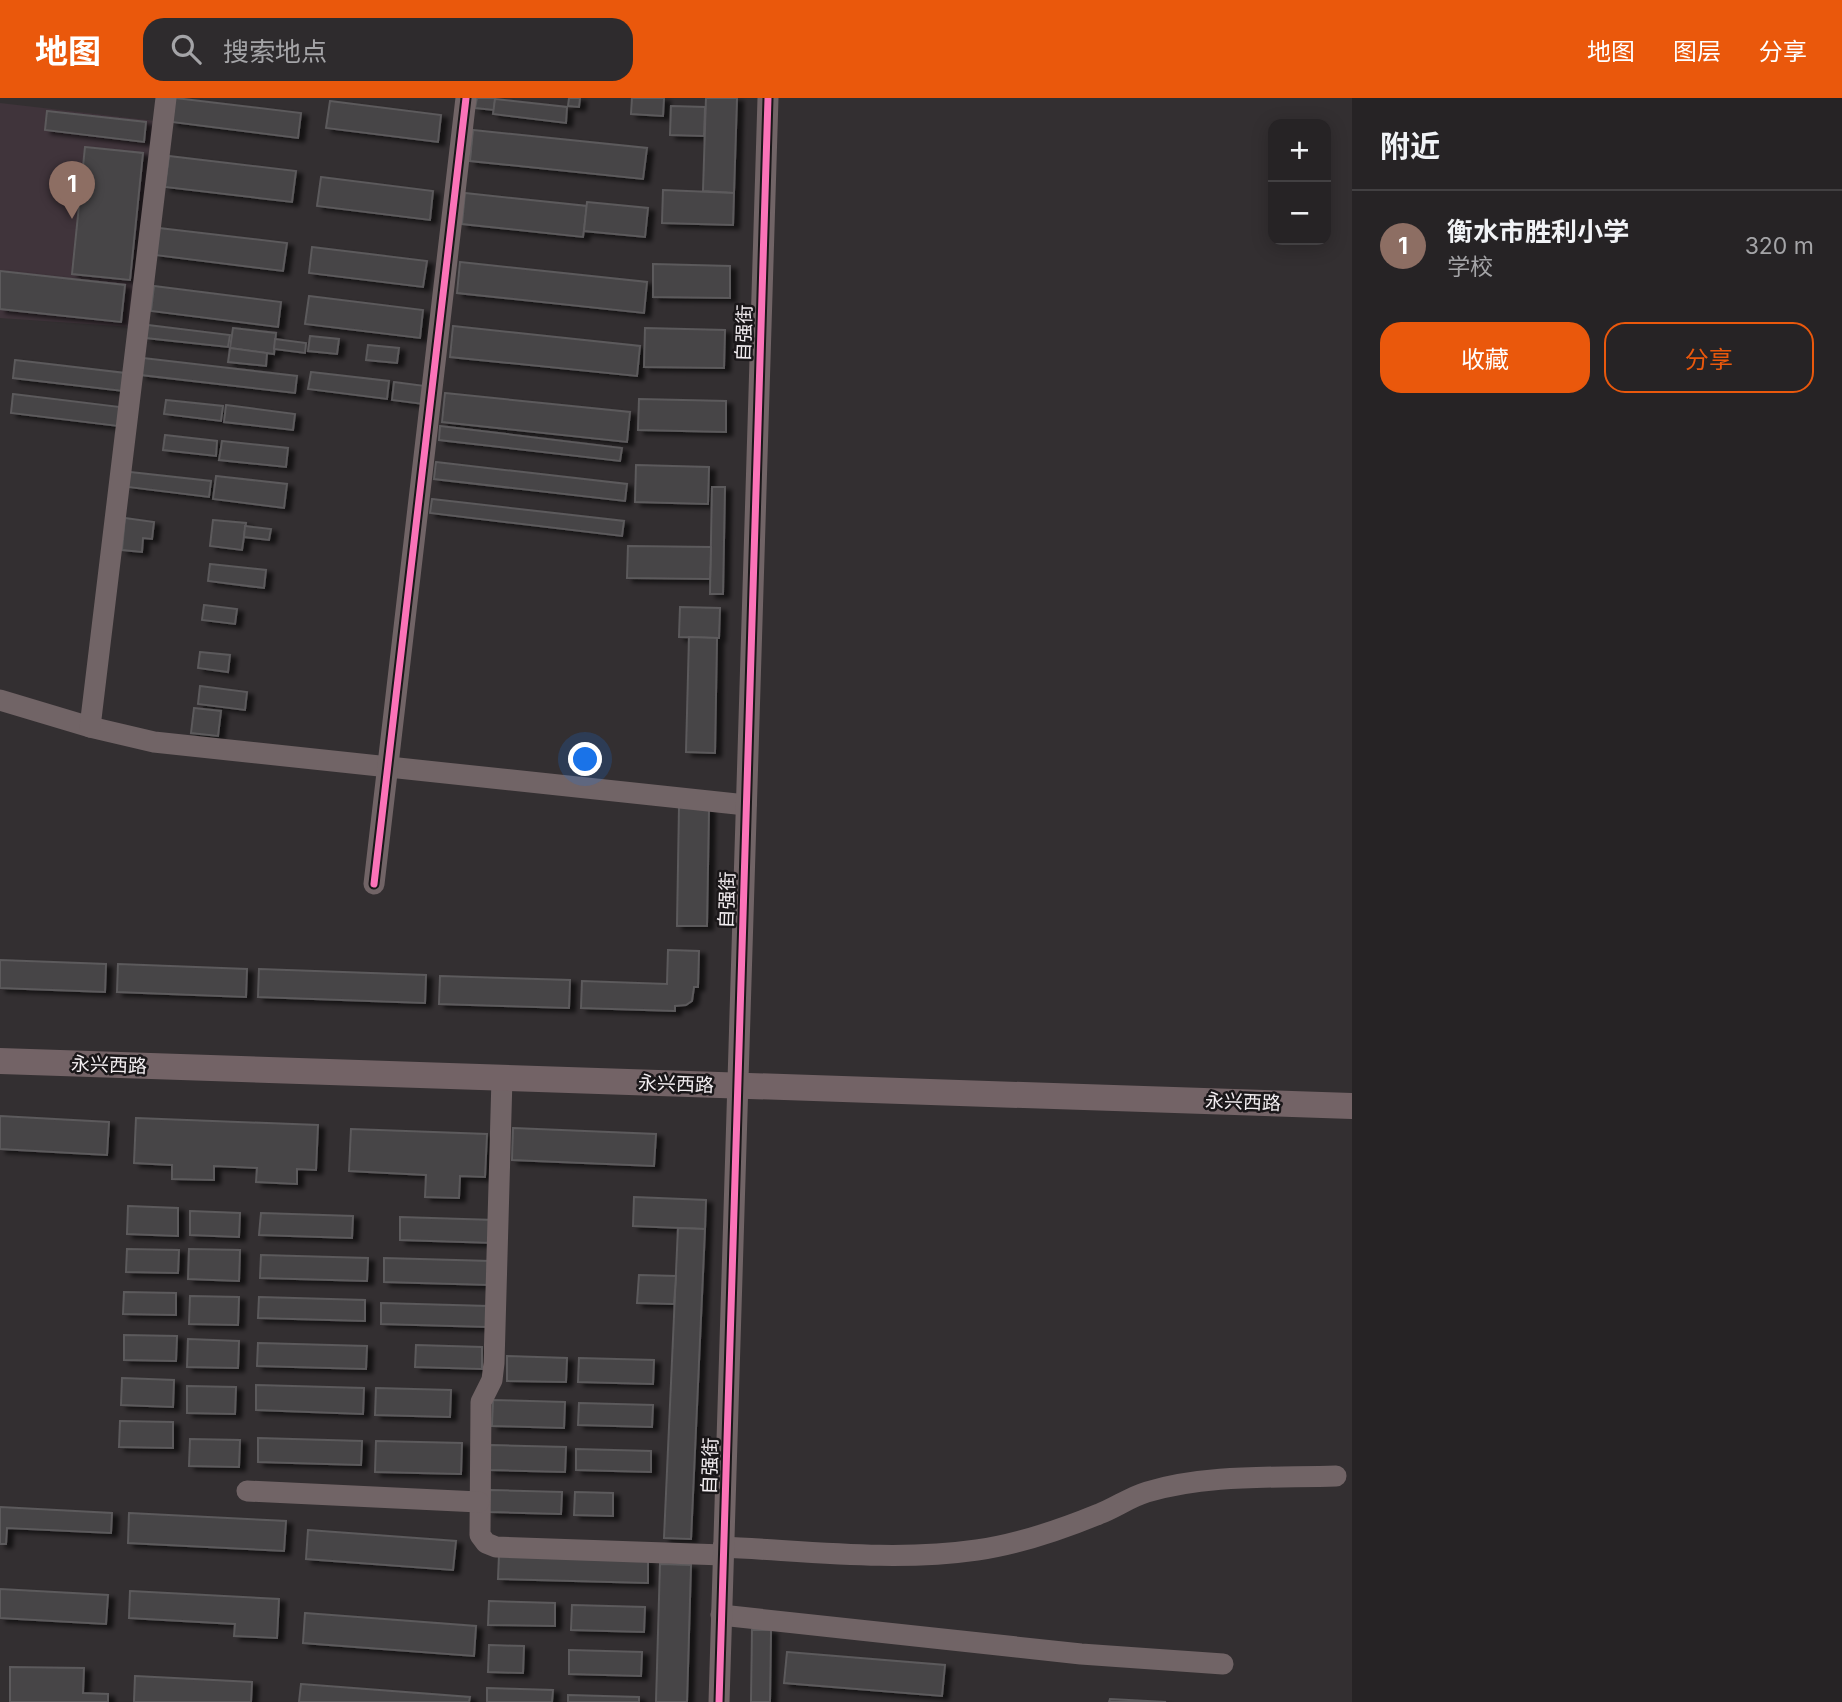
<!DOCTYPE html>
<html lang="zh">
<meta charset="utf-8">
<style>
body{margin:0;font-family:Inter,"Noto Sans SC",sans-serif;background:#2e2b2d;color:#f1f3f6}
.controls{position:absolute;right:21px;top:21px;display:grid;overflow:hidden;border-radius:14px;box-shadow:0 4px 18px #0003}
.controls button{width:63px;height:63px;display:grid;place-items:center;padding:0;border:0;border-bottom:2px solid #424042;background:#262325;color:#f1f3f6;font:35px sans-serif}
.you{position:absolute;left:586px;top:662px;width:24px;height:24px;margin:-18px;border:5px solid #fff;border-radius:50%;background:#1a73e8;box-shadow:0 0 0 10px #1a73e833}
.badge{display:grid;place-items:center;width:46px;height:46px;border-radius:50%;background:#ea580c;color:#fff;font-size:23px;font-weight:700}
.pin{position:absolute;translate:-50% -58px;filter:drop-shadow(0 2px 4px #0008)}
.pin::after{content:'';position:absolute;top:37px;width:24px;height:21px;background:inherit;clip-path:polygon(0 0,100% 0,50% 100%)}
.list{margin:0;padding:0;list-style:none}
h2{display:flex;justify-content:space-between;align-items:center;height:91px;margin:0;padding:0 28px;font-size:30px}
h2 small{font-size:23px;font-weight:400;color:#a4a4a7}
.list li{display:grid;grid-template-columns:46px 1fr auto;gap:21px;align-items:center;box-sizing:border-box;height:112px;padding:0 28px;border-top:2px solid #424042}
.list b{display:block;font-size:26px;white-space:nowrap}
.list p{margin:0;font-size:23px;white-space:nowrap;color:#a4a4a7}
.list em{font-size:23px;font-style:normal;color:#a4a4a7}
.actions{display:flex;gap:14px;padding:21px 28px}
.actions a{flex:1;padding:16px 0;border:2px solid #ea580c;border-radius:21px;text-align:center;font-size:24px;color:#ea580c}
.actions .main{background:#ea580c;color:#fff}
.icon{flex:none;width:38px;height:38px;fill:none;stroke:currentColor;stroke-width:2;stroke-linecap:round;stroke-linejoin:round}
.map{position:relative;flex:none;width:1352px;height:1604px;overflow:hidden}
header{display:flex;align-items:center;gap:42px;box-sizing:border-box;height:98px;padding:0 35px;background:#ea580c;color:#fff}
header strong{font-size:33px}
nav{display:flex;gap:38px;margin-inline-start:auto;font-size:24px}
.search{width:490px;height:63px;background:#2e2b2d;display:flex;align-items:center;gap:18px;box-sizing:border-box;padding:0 24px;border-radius:21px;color:#a4a4a7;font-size:26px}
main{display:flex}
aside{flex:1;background:#262325}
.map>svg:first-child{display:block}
</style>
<header>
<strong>地图</strong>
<div class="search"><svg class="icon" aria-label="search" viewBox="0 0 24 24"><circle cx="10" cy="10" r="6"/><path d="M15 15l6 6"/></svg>搜索地点</div>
<nav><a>地图</a><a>图层</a><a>分享</a></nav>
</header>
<main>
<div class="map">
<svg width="1352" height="1604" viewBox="0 0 1352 1604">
<defs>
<filter id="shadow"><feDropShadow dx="6" dy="3.5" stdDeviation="2" flood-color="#0009"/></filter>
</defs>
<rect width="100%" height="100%" fill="#332f31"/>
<polygon fill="#40343b" points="0,5 156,23 132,229 0,220"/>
<g fill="#464446" stroke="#5c5a5c" stroke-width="2" filter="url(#shadow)">
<polygon points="175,0 301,15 298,40 172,24"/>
<polygon points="477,0 495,0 494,12 475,10"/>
<polygon points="569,0 580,0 579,9 568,8"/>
<polygon points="632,0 664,0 663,18 631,16"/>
<polygon points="706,0 737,0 734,95 703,93"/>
<polygon points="495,1 567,9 566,25 493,16"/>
<polygon points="330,3 441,17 438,44 326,30"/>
<polygon points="671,8 705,9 704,38 670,37"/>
<polygon points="47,13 146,24 144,44 45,32"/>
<polygon points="473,32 647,50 643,81 470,63"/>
<polygon points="85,49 143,55 130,182 72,176"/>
<polygon points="169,58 296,73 292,104 165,89"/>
<polygon points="321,79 433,93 430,122 317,108"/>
<polygon points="663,92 734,95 733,127 662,125"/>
<polygon points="465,95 587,108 583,139 462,126"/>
<polygon points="587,104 648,110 645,139 584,133"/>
<polygon points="159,130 287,145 283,173 155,157"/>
<polygon points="312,149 427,163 423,189 309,175"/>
<polygon points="460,164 647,184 644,215 457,195"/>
<polygon points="653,166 730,168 730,200 653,199"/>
<polygon points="0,173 125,187 121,224 0,211"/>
<polygon points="154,188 281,204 278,229 151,213"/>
<polygon points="309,198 423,212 420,240 305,226"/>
<polygon points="148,227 230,237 228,249 146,240"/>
<polygon points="453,228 640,248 637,278 450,259"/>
<polygon points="233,230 276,235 274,256 230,250"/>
<polygon points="645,230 725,232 724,270 644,269"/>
<polygon points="310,238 339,241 337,256 308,253"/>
<polygon points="275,241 306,245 305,255 274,251"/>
<polygon points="368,247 399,250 397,265 366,262"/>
<polygon points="230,250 267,255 266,268 228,264"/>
<polygon points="143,260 297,278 295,295 141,277"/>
<polygon points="15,262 125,275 123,293 13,280"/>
<polygon points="311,274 389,283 387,301 308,291"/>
<polygon points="394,284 425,288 423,306 392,302"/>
<polygon points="445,295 630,314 627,344 442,324"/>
<polygon points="13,296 120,309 118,328 11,315"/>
<polygon points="639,301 726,303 726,334 638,332"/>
<polygon points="166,302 223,308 221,323 164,316"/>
<polygon points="226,307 295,316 293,332 224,324"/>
<polygon points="440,328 622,350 620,363 439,342"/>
<polygon points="165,337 217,343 216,358 163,352"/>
<polygon points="222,343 288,350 286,369 219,362"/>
<polygon points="436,364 627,386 625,403 434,381"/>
<polygon points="636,367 709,369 708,406 635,404"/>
<polygon points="130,374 211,383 209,399 128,389"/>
<polygon points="216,378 287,386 284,410 213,401"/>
<polygon points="712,389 725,389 723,496 710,496"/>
<polygon points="432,401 624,423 622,438 430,415"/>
<polygon points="125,420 154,424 152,441 143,440 142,454 122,452"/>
<polygon points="213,422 246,425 242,452 210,448"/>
<polygon points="245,428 271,431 269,442 244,439"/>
<polygon points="628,448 711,449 710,481 627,480"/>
<polygon points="210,466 266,472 264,490 208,483"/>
<polygon points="204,507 237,511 235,526 202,522"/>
<polygon points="680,509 720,510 719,540 679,539"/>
<polygon points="689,539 717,540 715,655 686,654"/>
<polygon points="200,554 230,557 228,574 198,570"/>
<polygon points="200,588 247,594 245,612 198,606"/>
<polygon points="194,610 221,613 218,638 191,635"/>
<polygon points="679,709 709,709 707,828 677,828"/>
<polygon points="668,852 699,853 698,889 694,889 692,903 686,907 675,908 675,913 581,910 582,883 667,886"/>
<polygon points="0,862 106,866 105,894 0,890"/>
<polygon points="118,866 247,871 246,899 117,894"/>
<polygon points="259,871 426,877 425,905 258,899"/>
<polygon points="440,878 570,882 569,910 439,906"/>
<polygon points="0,1018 109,1024 107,1057 0,1051"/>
<polygon points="136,1020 318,1027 316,1072 297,1071 297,1086 256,1084 257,1070 214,1068 214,1082 172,1081 172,1067 134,1065"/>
<polygon points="513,1030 656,1036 654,1068 512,1062"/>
<polygon points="351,1031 487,1036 485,1079 460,1078 459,1100 425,1099 426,1077 349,1073"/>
<polygon points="634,1099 706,1102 705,1131 633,1128"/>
<polygon points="128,1108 178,1110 178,1138 127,1136"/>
<polygon points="190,1113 240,1115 239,1139 190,1137"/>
<polygon points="261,1115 353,1118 352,1140 259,1137"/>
<polygon points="400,1119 494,1122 494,1145 400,1142"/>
<polygon points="678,1130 705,1131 691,1441 664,1440"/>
<polygon points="127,1151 179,1152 178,1175 126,1174"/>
<polygon points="189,1151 240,1152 239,1183 188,1181"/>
<polygon points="261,1157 368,1160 367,1183 260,1180"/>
<polygon points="384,1160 490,1163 490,1187 384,1184"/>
<polygon points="639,1177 676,1178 674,1206 637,1205"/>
<polygon points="124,1194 176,1195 176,1217 123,1216"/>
<polygon points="190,1198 239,1199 238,1227 189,1226"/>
<polygon points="259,1199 365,1202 365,1223 258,1220"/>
<polygon points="381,1205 488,1208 488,1229 381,1226"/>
<polygon points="124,1237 177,1238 176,1263 124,1262"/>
<polygon points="188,1241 239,1243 238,1270 187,1269"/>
<polygon points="258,1245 367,1248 366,1271 257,1268"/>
<polygon points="416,1247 482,1249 482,1271 415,1269"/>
<polygon points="507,1258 567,1260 566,1284 507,1283"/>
<polygon points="579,1260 654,1262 653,1286 578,1284"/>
<polygon points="122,1280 174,1282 173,1309 121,1307"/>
<polygon points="256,1287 364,1290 363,1316 256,1312"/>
<polygon points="187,1288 236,1289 235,1316 187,1315"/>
<polygon points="376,1290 451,1292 450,1319 375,1317"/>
<polygon points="493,1302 565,1304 564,1330 492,1328"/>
<polygon points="579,1305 653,1307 652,1329 578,1327"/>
<polygon points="120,1323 173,1324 173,1350 119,1349"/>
<polygon points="258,1340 362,1343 361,1367 258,1364"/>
<polygon points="190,1341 240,1342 239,1369 189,1368"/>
<polygon points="376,1343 462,1345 461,1376 375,1374"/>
<polygon points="489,1347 566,1349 565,1374 489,1372"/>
<polygon points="576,1351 651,1353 651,1374 576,1372"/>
<polygon points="490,1392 562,1394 561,1416 489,1414"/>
<polygon points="575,1394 613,1395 613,1418 574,1417"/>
<polygon points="0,1409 112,1415 111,1435 7,1430 6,1446 0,1446"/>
<polygon points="129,1415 286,1423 284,1453 128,1445"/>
<polygon points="308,1432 456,1443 453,1472 306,1461"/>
<polygon points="499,1457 648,1462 648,1485 498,1481"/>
<polygon points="660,1466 691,1467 687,1604 656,1604"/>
<polygon points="0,1491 108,1497 106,1526 0,1520"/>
<polygon points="130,1493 279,1501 277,1540 234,1538 235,1526 129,1520"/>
<polygon points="489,1503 555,1505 555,1528 488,1527"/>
<polygon points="572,1507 645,1509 644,1534 571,1532"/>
<polygon points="305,1515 476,1528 474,1558 303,1545"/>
<polygon points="752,1532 771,1532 770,1604 751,1604"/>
<polygon points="489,1547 524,1548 523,1575 488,1574"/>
<polygon points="569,1552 642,1554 641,1578 569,1576"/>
<polygon points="787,1554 945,1567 942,1598 784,1585"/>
<polygon points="10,1569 84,1570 83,1595 108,1596 108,1604 10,1604"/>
<polygon points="135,1578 252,1584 251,1604 134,1604"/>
<polygon points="301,1586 470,1599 469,1604 299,1604"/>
<polygon points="487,1590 553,1592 552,1604 487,1604"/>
<polygon points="568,1597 639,1599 639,1604 568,1604"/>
<polygon points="1110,1601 1166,1604 1109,1604"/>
</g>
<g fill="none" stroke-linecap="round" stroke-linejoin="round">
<g stroke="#716466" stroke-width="21">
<polyline points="0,602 90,629 154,644 746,707"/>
<polyline points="90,629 166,0"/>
<polyline points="374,786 466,0"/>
<polyline points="502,980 494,1265 492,1282 481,1304 480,1437 486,1445 496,1449 723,1457"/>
<polyline points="247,1393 479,1404"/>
<path d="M723,1449c84,4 171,15 254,3 43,-6 83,-20 122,-36 16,-6 31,-17 48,-22 60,-18 127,-14 189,-16"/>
<polyline points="721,1517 1081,1556 1223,1566"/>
<polyline points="719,1604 768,0"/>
</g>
<polyline stroke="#736366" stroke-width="26" points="0,963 1352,1008"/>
<g stroke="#1a1719" stroke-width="11">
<g id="cycleway">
<polyline points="374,786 466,0"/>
<polyline points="719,1604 768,0"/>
</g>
</g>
<use href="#cycleway" stroke="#fb73b8" stroke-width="7"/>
</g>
<g text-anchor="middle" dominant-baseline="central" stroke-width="5" stroke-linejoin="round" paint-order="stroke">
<g font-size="19" fill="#f3eef1" stroke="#1a1719">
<text transform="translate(744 235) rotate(-88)">自强街</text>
<text transform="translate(727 802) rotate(-88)">自强街</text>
<text transform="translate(109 967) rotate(2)">永兴西路</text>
<text transform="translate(676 986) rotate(2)">永兴西路</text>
<text transform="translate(1243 1004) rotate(2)">永兴西路</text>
<text transform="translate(710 1368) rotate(-88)">自强街</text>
</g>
</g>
</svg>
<div class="controls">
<button>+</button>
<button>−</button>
</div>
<div class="you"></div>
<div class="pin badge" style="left:72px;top:121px;background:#8d6e63">1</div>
</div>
<aside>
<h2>附近<small></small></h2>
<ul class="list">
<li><span class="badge" style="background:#8d6e63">1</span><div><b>衡水市胜利小学</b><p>学校</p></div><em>320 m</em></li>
</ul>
<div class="actions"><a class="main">收藏</a><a>分享</a></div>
</aside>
</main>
